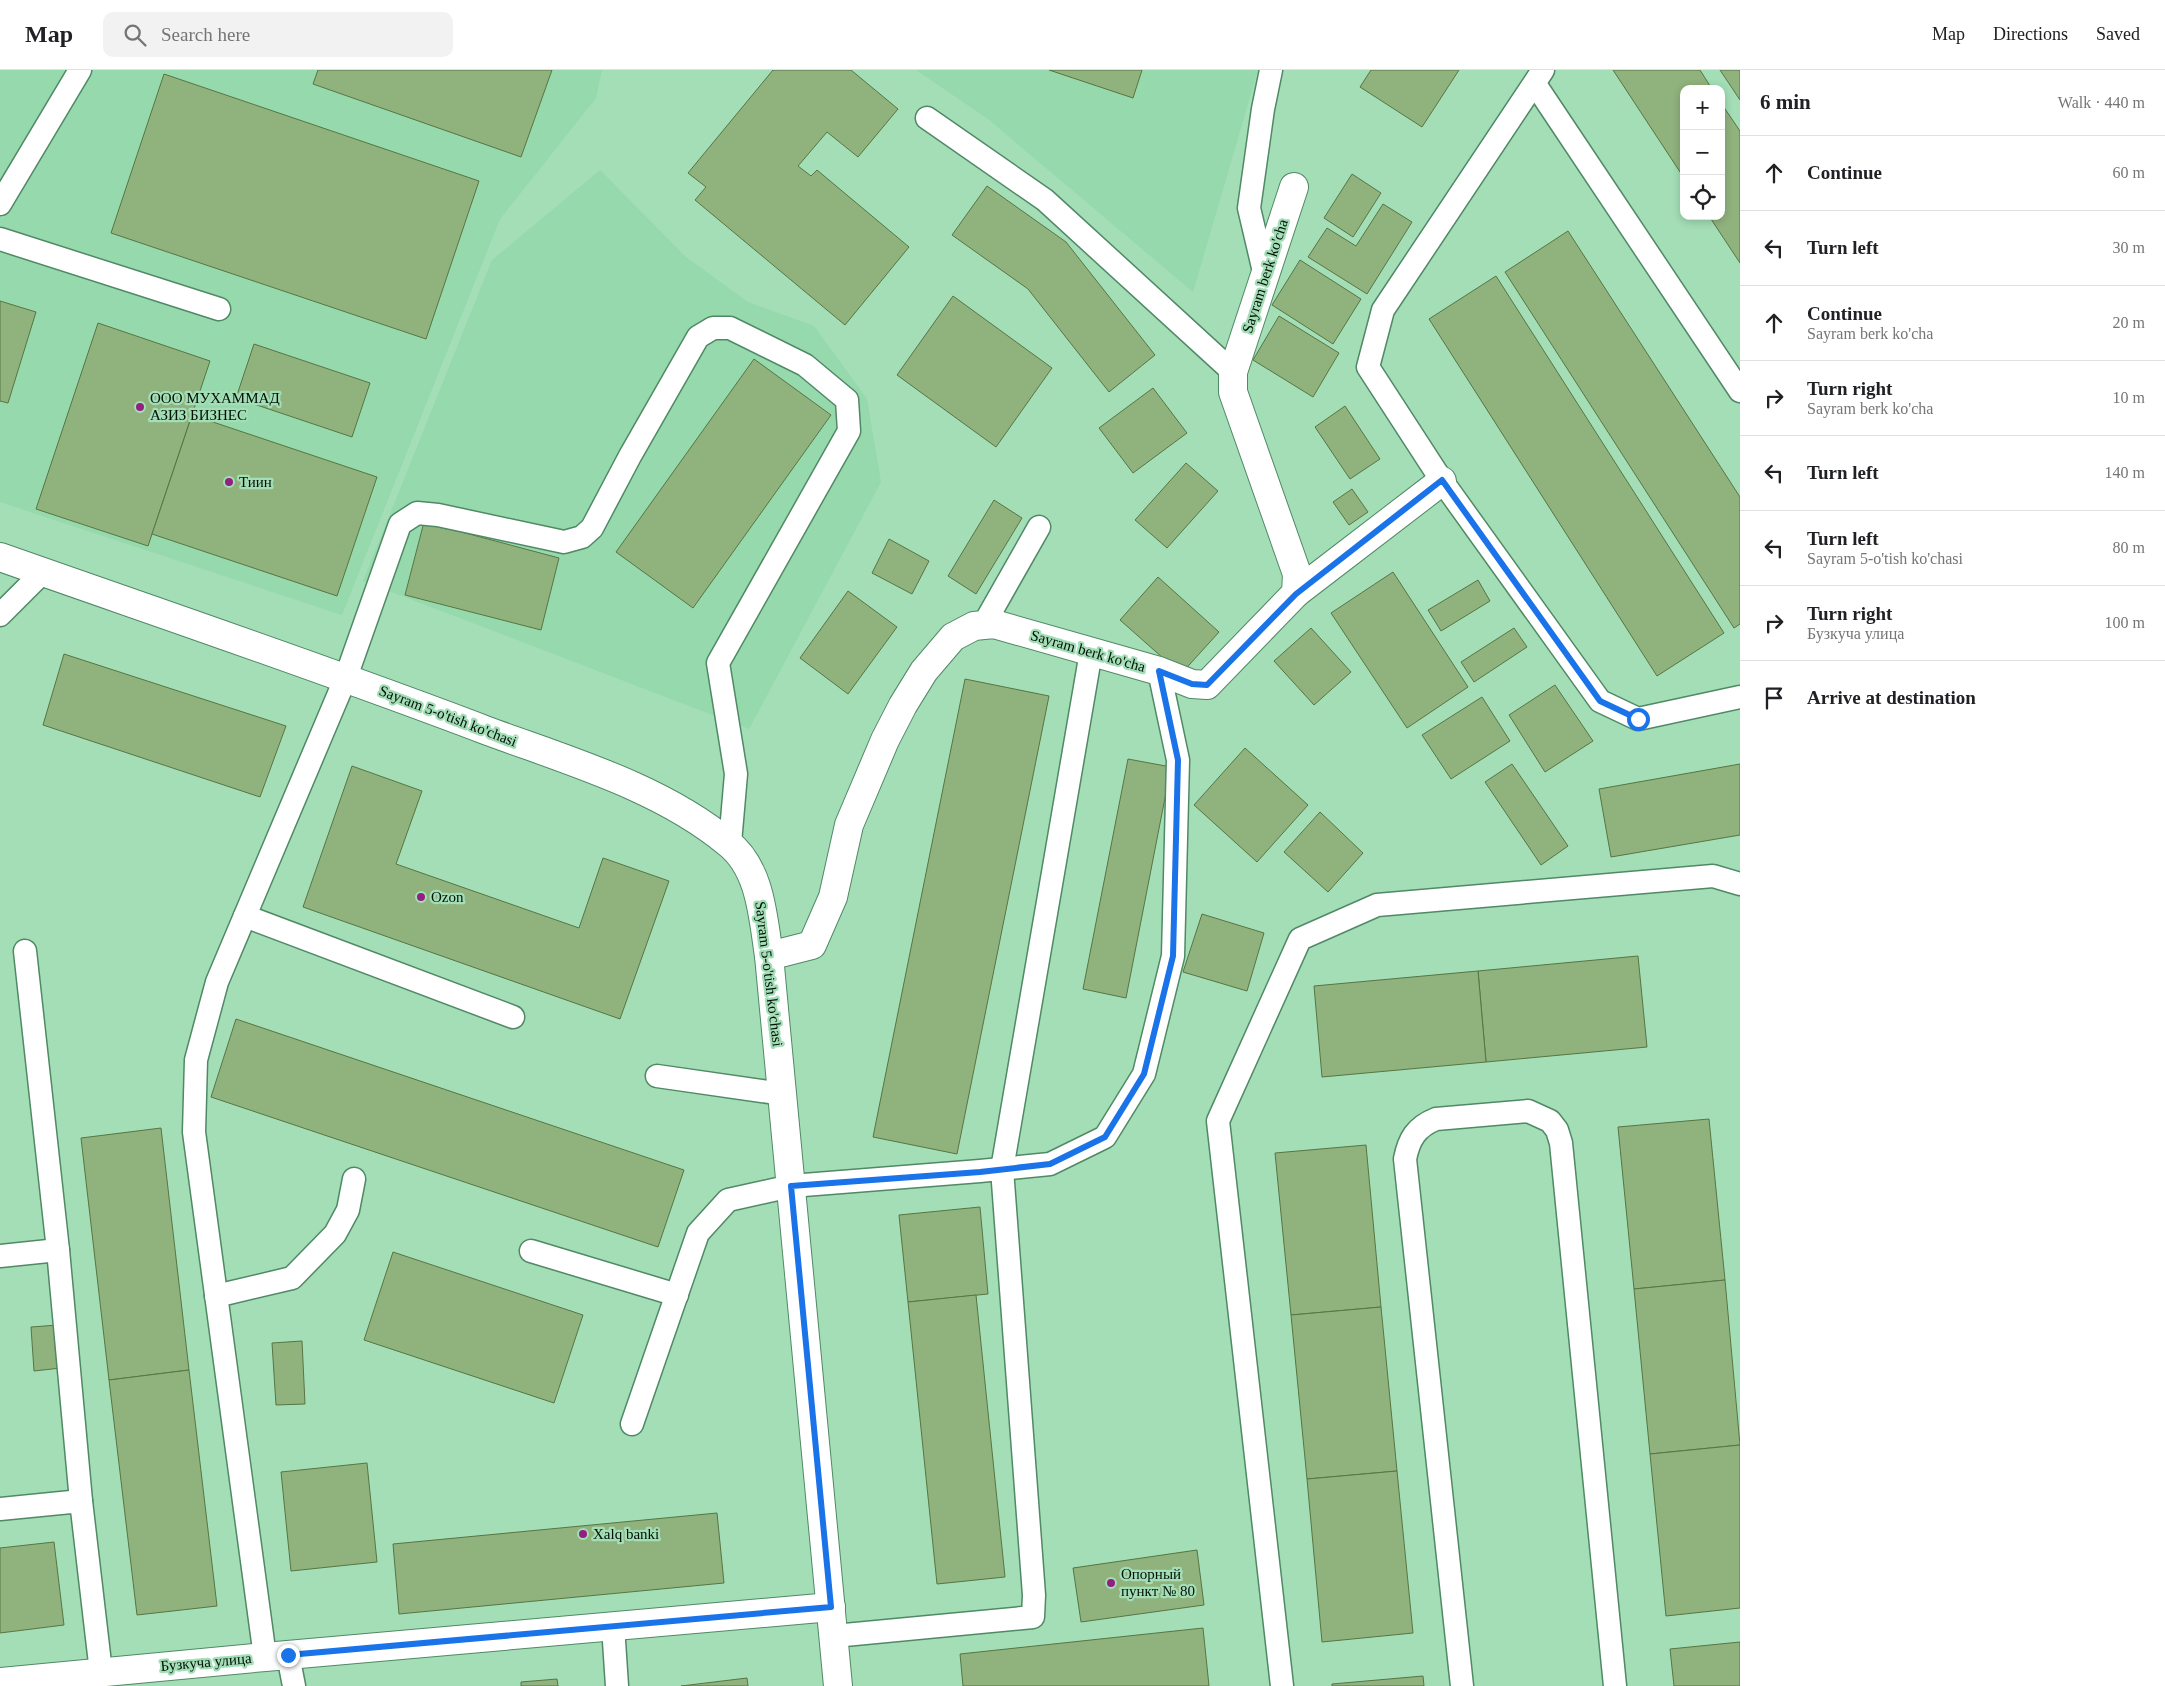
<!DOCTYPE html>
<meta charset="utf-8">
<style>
body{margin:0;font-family:Georgia,serif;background:#f2f2f2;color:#202124}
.controls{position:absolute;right:15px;top:15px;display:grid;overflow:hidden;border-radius:10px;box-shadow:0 2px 8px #0003}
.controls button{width:45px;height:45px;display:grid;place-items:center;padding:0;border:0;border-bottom:1px solid #e0e0e0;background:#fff;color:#202124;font:25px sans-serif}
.stop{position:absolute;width:15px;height:15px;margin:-11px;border:4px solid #1a73e8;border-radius:50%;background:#fff}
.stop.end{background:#1a73e8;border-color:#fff;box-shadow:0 1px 5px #0008}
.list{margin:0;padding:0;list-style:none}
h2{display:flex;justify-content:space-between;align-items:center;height:65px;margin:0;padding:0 20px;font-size:21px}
h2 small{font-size:16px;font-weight:400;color:#757577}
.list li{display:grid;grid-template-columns:32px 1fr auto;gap:15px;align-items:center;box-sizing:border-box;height:75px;padding:0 20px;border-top:1px solid #e0e0e0}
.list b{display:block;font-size:19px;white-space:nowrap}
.list p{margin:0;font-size:16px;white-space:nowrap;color:#757577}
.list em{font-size:16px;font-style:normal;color:#757577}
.icon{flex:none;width:28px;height:28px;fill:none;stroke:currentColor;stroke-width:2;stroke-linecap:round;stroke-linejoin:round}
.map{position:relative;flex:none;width:1740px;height:1616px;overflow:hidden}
header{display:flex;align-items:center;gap:30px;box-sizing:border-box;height:70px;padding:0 25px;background:#fff;border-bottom:1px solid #e0e0e0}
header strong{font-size:24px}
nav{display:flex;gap:28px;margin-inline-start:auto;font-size:18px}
.search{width:350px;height:45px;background:#f2f2f2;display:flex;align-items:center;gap:12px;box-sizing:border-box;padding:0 18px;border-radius:10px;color:#757577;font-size:19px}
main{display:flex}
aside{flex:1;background:#fff}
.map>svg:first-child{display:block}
</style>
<header>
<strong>Map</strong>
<div class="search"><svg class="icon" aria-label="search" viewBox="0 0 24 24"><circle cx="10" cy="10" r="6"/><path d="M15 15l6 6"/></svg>Search here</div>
<nav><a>Map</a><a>Directions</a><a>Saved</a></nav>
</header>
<main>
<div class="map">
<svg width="1740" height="1616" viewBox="0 0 1740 1616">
<rect width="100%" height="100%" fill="#a3deb7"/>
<g fill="#95d9ac">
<polygon points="0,0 602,0 596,28 500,149 342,545 0,432"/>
<polygon points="916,0 1258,0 1193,222 988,49"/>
<polygon points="600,100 686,187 748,232 814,256 867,329 881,412 749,659 363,511 492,190"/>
</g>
<g fill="#90b27d" stroke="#567644">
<polygon points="318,0 552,0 521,87 313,14"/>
<polygon points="773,0 851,0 898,39 858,87 827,62 798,96 811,106 817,100 909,177 845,255 695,130 706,117 688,103"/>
<polygon points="1049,0 1142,0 1133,28"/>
<polygon points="1371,0 1459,0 1422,57 1360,17"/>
<polygon points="1613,0 1700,0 1712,19 1684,19 1684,108"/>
<polygon points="1720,0 1740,0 1740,30"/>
<polygon points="164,4 479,111 426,269 111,163"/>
<polygon points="1721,33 1740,61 1740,193 1709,146 1721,146"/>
<polygon points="1352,104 1381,123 1353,167 1324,148"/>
<polygon points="987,116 1066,172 1155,285 1109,322 1028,219 952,165"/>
<polygon points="1383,134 1412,152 1367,224 1308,187 1327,158 1356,176"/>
<polygon points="1568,161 1740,427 1740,554 1734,558 1505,202"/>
<polygon points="1300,190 1361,229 1333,274 1272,235"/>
<polygon points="1496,206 1724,563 1657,606 1429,249"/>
<polygon points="953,226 1052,298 996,377 897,305"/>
<polygon points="0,231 36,242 8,333 0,331"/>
<polygon points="1279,246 1339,283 1313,327 1253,290"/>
<polygon points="98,253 210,291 148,476 36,439"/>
<polygon points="254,274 370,313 352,367 236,328"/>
<polygon points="754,289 831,345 693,538 616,482"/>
<polygon points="1153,318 1187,363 1133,403 1099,358"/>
<polygon points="1345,336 1380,389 1350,409 1315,357"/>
<polygon points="192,345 377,407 337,526 152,464"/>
<polygon points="1186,393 1218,421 1167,478 1135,450"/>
<polygon points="1352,419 1368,442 1349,455 1333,432"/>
<polygon points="994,430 1022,448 976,524 948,506"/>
<polygon points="424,452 559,488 541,560 405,525"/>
<polygon points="889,469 929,491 912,524 872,503"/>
<polygon points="1393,502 1468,617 1407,658 1331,543"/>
<polygon points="1158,507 1219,562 1181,604 1120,550"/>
<polygon points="1478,510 1490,531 1441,561 1428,540"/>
<polygon points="848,521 897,557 848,624 800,588"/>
<polygon points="1311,558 1351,602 1314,635 1274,591"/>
<polygon points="1514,558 1527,577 1474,612 1461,592"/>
<polygon points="64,584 286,656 260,727 43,655"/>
<polygon points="965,609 1049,626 957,1084 873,1067"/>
<polygon points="1555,615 1593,671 1545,702 1509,645"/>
<polygon points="1482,627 1510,671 1451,709 1422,665"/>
<polygon points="1245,678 1308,735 1257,792 1194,735"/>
<polygon points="1128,689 1171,697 1126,928 1083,919"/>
<polygon points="1512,694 1568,776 1541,795 1485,712"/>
<polygon points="1740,694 1740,765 1611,787 1599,719"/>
<polygon points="352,696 422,721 396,794 579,858 603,788 669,811 620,949 303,837"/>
<polygon points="1320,742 1363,783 1328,822 1284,782"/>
<polygon points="1202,844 1264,863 1247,921 1183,902"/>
<polygon points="1638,886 1647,977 1486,992 1478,901"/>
<polygon points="1478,901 1486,992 1322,1007 1314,916"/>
<polygon points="236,949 684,1100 658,1177 211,1027"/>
<polygon points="1709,1049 1725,1210 1634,1219 1618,1057"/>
<polygon points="161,1058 189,1300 109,1310 81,1068"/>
<polygon points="1366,1075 1381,1237 1291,1245 1275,1083"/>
<polygon points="980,1137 988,1224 908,1232 899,1145"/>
<polygon points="393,1182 583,1245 554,1333 364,1270"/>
<polygon points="1725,1210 1740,1375 1650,1384 1634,1219"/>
<polygon points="976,1225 1005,1507 937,1514 908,1232"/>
<polygon points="1381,1237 1397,1401 1307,1409 1291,1245"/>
<polygon points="58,1255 61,1298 34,1301 31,1257"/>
<polygon points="302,1271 305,1334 276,1335 272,1273"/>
<polygon points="189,1300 217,1536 137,1545 109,1310"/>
<polygon points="1740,1375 1740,1538 1666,1546 1650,1384"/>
<polygon points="367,1393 377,1492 291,1501 281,1402"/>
<polygon points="1397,1401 1413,1563 1322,1572 1307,1409"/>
<polygon points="717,1443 724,1513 399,1544 393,1474"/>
<polygon points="54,1472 64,1555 0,1563 0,1478"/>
<polygon points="1197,1480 1204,1535 1081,1552 1073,1498"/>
<polygon points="1203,1558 1209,1616 963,1616 960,1584"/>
<polygon points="1740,1572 1740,1616 1674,1616 1670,1579"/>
<polygon points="1423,1606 1424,1616 1332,1616 1332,1614"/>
<polygon points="747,1608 748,1616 681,1616"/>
<polygon points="557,1609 558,1616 521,1616 521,1612"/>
</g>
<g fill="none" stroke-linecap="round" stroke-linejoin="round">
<g stroke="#508965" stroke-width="25">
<g id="lane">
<polyline points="1543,0 1383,240 1368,297 1442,411 1600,631 1638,649 1740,627"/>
<polyline points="1535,14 1740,321"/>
<polyline points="927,48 1045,130 1233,302"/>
<polyline points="0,134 80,0"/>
<polyline points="0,169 219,239"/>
<polyline points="1265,206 1249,138 1263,39 1271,0"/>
<polyline points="0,545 43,502"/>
<polyline points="984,554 1039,457"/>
<polyline points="245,846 513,947"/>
<polyline points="25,881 58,1180 81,1431"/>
<polyline points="657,1006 783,1024"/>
<polyline points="531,1181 677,1225"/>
<polyline points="0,1186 58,1180"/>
<polyline points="216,1226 292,1208 335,1164 348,1140 354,1109"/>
<polyline points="632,1354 698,1163 728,1130 791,1116 980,1101 1050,1094 1105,1067 1144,1004 1173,886 1178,690 1159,601"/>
<polyline points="0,1439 81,1431 101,1602"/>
<polyline points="613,1556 617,1616"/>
<polyline points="834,1566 1033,1547 1034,1525 1002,1099 1091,582"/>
<polyline points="288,1585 294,1616"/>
<polyline points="265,1587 194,1062 196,990 217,912 346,607 400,454 417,443 438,445 564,472 582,467 592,458 630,386 698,267 713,258 730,258 805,295 847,330 849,361 718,593 736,704 730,773"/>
<polyline points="1282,1616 1218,1051 1300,869 1377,835 1713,806 1740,814"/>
<path d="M1462,1616l-57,-527c4,-20 11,-32 31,-40l92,-8 22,10 7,9 4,13 54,543"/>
</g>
</g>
<g stroke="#508965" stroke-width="30">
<g id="street">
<polyline points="1296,523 1442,411"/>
<polyline points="769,886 812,875 833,827 849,755 885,670 903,635 924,601 953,567 974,556 994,554 1159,601 1192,614 1207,615 1296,523 1297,504 1233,322 1233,302 1294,117"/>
<polyline points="0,1612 265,1587 831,1537"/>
</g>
</g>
<g stroke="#508965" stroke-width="30">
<path id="secondary" d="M0,487c162,57 325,112 485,173 81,30 176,57 243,113 33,26 35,75 41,113l69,730"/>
</g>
<use href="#lane" stroke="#fff" stroke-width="22"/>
<use href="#street" stroke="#fff" stroke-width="28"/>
<use href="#secondary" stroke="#fff" stroke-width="28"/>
</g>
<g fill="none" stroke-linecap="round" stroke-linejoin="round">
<polyline stroke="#1a73e8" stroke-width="6" points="288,1585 831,1537 791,1116 980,1102 1050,1094 1105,1067 1144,1004 1173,886 1178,690 1159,601 1192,614 1207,615 1296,524 1442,410 1600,631 1638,649"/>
</g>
<g fill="#922081" stroke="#a3deb7" stroke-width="2">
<circle cx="140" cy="337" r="5"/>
<circle cx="229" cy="412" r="5"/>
<circle cx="421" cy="827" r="5"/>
<circle cx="583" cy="1464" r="5"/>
<circle cx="1111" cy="1513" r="5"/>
</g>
<g text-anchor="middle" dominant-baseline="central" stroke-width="4.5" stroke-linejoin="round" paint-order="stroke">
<g font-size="15" fill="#001005" stroke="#a3deb7">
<text transform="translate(1265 206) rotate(-72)">Sayram berk ko'cha</text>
<text transform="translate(1088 581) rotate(16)">Sayram berk ko'cha</text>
<text transform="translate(448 646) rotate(21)">Sayram 5-o'tish ko'chasi</text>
<text transform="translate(769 904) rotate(83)">Sayram 5-o'tish ko'chasi</text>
<text transform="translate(206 1592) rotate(-5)">Бузкуча улица</text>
</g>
<g font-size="15" fill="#001005" stroke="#a3deb7" text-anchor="start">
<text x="150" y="328">ООО МУХАММАД<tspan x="150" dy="17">АЗИЗ БИЗНЕС</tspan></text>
<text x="239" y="412">Тиин</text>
<text x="431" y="827">Ozon</text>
<text x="593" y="1464">Xalq banki</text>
<text x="1121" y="1504">Опорный<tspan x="1121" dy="17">пункт № 80</tspan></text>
</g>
</g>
</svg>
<div class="controls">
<button>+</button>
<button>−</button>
<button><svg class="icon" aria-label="locate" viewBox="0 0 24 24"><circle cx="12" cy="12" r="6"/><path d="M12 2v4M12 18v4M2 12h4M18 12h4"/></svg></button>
</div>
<div class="stop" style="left:1638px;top:649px"></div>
<div class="stop end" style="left:288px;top:1585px"></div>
</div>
<aside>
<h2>6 min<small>Walk · 440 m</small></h2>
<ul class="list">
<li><svg class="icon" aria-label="ahead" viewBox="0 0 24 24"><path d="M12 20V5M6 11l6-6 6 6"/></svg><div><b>Continue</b></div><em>60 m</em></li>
<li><svg class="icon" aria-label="left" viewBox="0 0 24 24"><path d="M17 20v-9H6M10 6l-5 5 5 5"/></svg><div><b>Turn left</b></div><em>30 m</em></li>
<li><svg class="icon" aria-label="ahead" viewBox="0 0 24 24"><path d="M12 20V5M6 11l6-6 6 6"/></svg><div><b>Continue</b><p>Sayram berk ko'cha</p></div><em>20 m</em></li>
<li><svg class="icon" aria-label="right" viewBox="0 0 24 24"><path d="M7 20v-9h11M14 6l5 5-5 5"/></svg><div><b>Turn right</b><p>Sayram berk ko'cha</p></div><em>10 m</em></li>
<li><svg class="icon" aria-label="left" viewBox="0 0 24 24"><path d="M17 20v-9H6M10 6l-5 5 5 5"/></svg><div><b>Turn left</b></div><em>140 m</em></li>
<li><svg class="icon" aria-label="left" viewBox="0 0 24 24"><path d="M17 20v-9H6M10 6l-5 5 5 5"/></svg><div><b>Turn left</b><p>Sayram 5-o'tish ko'chasi</p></div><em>80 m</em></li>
<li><svg class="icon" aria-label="right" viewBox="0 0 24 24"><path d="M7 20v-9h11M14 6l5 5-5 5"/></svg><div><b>Turn right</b><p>Бузкуча улица</p></div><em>100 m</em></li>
<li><svg class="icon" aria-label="arrive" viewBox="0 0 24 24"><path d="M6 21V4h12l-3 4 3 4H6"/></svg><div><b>Arrive at destination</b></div></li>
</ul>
</aside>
</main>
